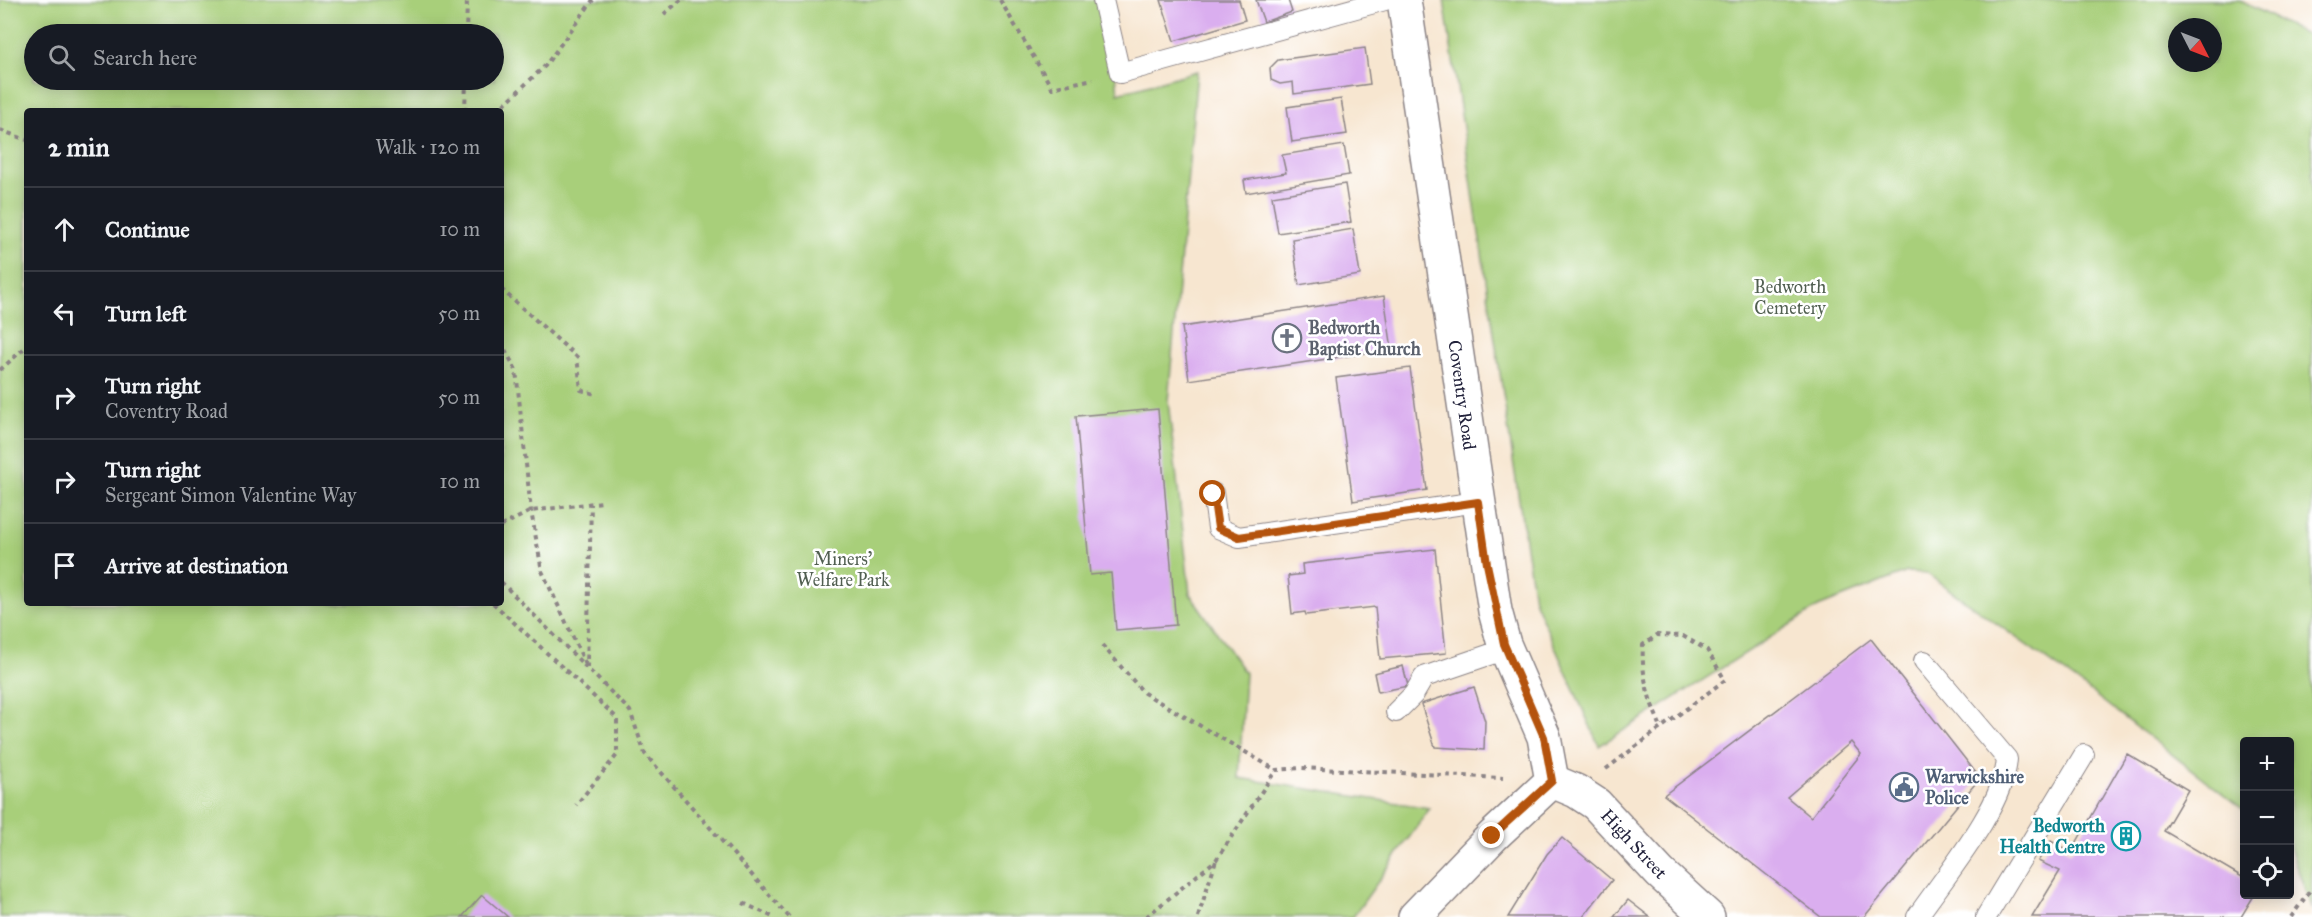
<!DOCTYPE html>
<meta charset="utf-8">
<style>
body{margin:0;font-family:"IM FELL Great Primer",serif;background:#20242c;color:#f1f3f6}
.controls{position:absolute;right:18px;bottom:18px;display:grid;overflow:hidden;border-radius:6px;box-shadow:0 3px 15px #0003}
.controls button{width:54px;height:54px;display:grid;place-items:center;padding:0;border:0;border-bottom:2px solid #363941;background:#171b24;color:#f1f3f6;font:30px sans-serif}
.compass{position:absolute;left:2168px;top:18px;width:54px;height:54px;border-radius:50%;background:#171b24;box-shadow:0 3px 15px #0003;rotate:132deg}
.stop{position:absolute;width:18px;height:18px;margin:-14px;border:4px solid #b45309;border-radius:50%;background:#fff}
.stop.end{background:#b45309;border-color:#fff;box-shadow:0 2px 6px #0008}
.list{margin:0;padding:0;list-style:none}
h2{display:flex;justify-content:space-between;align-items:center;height:78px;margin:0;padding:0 24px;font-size:26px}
h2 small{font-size:20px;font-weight:400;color:#9ea1a6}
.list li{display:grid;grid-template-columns:39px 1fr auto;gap:18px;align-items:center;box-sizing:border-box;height:84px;padding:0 24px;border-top:2px solid #363941}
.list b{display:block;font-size:22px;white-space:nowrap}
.list p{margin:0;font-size:20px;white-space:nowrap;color:#9ea1a6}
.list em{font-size:20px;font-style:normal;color:#9ea1a6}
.icon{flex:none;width:33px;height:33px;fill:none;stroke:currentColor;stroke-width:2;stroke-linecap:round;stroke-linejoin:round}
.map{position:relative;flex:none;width:2312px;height:917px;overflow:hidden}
.search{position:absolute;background:#171b24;box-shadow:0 3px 15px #0003;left:24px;top:24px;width:480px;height:66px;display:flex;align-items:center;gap:15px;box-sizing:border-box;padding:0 21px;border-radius:33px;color:#9ea1a6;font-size:22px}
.panel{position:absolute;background:#171b24;box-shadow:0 3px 15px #0003;left:24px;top:108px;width:480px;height:498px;border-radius:6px}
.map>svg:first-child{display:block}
</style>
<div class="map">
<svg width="2312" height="917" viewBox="0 0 2312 917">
<rect width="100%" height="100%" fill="#fff"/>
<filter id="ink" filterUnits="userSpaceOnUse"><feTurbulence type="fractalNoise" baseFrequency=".0167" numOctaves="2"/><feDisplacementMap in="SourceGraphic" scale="12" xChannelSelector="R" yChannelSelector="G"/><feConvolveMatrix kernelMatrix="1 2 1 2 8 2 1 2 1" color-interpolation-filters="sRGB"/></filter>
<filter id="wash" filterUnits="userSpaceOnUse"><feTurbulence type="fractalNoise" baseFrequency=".008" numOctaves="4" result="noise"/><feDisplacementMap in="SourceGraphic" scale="24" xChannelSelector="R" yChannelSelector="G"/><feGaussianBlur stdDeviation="1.35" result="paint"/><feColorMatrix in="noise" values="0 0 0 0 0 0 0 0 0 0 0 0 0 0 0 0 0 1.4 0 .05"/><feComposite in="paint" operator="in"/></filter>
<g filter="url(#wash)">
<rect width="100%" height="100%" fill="#f7e6d0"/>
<g fill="#a8cf7a" stroke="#65785a" stroke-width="1.5" fill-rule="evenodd">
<path d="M0,0h1108l10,93 79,-22 -29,330 22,193 55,79 -6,105 191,30 -77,109h-1353zM34,34h460v46h-460zM27,111h474v492h-474z"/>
<path d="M1444,0h795l73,38v872l-22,-62v-106h-46v68l-166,-128 -152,-109 -19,-1 -89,35 -219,139 -65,-146zM2177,27h36v36h-36z"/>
</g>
<g id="blocks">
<g fill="#daaeef" fill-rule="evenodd">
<polygon points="1161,0 1239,0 1245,20 1174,41"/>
<polygon points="1256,0 1288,0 1292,12 1264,22"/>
<polygon points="1365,48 1370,84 1294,94 1293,82 1280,84 1271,80 1270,68 1278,60"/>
<polygon points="1341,99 1347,134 1292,142 1287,107"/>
<polygon points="1344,145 1349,175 1246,193 1244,180 1286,173 1282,155"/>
<polygon points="1345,184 1351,222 1278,233 1272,196"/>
<polygon points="1353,229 1360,275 1299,285 1292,239"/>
<polygon points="1384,296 1392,349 1189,380 1182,327"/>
<polygon points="1410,368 1427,490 1353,501 1336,378"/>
<polygon points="1158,409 1176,625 1116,630 1111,573 1090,575 1076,416"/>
<polygon points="1435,549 1446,653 1380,659 1375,607 1306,615 1305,612 1292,614 1288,576 1303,574 1302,564"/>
<path d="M1871,639l109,139 -116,139h-43l-157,-122zM1851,742l10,12 -50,63 -24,-20z"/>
<polygon points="1403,666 1408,686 1378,692 1374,673"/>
<polygon points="1474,687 1485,721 1484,750 1435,747 1421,704"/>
<polygon points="2127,754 2188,790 2164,831 2244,878 2244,894 2255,894 2241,917 2032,917 2060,871 2038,861 2051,841 2071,852"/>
<polygon points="1562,838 1612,880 1583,917 1508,917 1547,854"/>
<polygon points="482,895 508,917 462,917"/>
<polygon points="1628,900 1650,917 1614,917"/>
</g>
</g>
</g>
<g filter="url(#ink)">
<use href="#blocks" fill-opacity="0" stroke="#8c8486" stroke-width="1.5"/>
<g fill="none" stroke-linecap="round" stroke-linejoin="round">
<g stroke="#8c8486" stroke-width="22">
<g id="lane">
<polyline points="1103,0 1120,73 1385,0"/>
<polyline points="1213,493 1218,528 1239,537 1477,502"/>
<polyline points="1396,712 1414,694 1424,677 1506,649"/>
<path d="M1917,917c28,-41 87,-110 90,-158l-83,-98"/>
<polyline points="1986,917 2084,755"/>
</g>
</g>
<g stroke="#8c8486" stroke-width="36">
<polyline id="street" points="1552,781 1576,791 1596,804 1660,873 1708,917"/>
</g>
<g stroke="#8c8486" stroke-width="36">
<polyline id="secondary" points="1404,0 1495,611 1504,644 1544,737 1552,781 1493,836 1415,917"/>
</g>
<g stroke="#8c8486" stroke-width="4" stroke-dasharray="4.5 4.5" stroke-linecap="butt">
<polyline points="1000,0 1052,88 1093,79"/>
<polyline points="664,14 681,0"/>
<polyline points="466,34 467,0"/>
<polyline points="465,111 466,80"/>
<polyline points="497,111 545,66 593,0"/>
<polyline points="0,130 27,140"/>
<polyline points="501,289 577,357 581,390 595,394"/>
<polyline points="501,342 516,370 531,511 542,571 586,665"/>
<polyline points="0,370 27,346"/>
<polyline points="501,526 531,511 602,502"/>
<polyline points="501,582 630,711 645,754 789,917"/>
<polyline points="493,603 617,718 617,755 576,805"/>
<polyline points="1102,645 1144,693 1276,770"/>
<polyline points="587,668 591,504"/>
<path d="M1606,769l119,-89 -18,-30 -24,-14 -26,-1 -14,10c-2,30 6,55 18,82"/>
<polyline points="743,903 773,917"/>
<polyline points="1146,917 1216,860 1276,770 1301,768 1503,778"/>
<polyline points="1198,917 1216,860"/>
<polyline points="2291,917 2312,888"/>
</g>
<use href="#lane" stroke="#fff" stroke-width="20"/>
<use href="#street" stroke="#fff" stroke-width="33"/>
<use href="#secondary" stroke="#fff" stroke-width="33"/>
</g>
</g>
<g fill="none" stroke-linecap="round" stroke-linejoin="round" filter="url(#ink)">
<polyline stroke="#b45309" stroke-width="8" points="1213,494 1218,528 1239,537 1478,502 1487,564 1504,644 1544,737 1552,781 1492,836"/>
</g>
<defs>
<g id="church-ring" transform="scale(1.5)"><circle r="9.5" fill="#fff" stroke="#6b7280" stroke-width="1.5"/><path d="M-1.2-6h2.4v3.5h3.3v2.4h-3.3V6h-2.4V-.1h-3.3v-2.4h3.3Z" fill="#6b7280"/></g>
<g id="civic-ring" transform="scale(1.5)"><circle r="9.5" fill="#fff" stroke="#5c6f8a" stroke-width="1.5"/><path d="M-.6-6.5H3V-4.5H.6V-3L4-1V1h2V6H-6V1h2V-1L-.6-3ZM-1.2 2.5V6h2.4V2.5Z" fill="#5c6f8a"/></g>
<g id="building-ring" transform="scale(1.5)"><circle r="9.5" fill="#fff" stroke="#0f9aa8" stroke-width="1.5"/><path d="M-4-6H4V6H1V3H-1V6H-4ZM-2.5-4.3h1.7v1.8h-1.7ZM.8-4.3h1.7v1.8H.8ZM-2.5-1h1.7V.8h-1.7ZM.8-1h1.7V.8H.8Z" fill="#0f9aa8"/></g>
</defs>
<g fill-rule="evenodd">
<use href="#church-ring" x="1287" y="338"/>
<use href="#civic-ring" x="1904" y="787"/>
<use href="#building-ring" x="2126" y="836"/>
</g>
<g text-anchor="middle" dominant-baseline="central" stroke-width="5" stroke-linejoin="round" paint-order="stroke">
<g font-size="18" fill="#515f51" stroke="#fff">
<text x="1790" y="287">Bedworth<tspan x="1790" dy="21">Cemetery</tspan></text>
<text x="843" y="559">Miners'<tspan x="843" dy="21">Welfare Park</tspan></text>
</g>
<g font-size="18" font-weight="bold" fill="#5b616d" stroke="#fff" text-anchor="start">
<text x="1308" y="328">Bedworth<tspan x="1308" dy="21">Baptist Church</tspan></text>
</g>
<g font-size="18" fill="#22223b" stroke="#fff">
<text transform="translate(1462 395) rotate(82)">Coventry Road</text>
<text transform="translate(1634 844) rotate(47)">High Street</text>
</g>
<g font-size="18" font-weight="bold" fill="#4e5e75" stroke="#fff" text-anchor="start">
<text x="1925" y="777">Warwickshire<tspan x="1925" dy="21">Police</tspan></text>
</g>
<g font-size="18" font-weight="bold" fill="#0d838f" stroke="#fff" text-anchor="end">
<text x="2105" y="826">Bedworth<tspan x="2105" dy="21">Health Centre</tspan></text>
</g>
</g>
</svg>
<div class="controls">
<button>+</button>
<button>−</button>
<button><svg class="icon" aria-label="locate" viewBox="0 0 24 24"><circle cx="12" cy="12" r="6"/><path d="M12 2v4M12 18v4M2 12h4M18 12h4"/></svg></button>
</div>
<svg class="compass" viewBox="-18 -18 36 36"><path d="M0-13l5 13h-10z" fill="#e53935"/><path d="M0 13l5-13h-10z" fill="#9ea1a6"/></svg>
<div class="stop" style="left:1213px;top:494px"></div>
<div class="stop end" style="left:1492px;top:836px"></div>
<div class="search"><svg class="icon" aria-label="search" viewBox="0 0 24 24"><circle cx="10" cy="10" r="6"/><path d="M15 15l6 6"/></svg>Search here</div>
<section class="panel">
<h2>2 min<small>Walk · 120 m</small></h2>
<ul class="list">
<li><svg class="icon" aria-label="ahead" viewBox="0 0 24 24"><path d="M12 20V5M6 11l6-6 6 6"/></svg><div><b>Continue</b></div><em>10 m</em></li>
<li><svg class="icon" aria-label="left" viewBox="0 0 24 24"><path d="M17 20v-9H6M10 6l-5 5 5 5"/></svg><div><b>Turn left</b></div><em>50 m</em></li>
<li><svg class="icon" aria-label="right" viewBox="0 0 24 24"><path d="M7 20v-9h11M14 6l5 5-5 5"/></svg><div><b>Turn right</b><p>Coventry Road</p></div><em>50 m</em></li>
<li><svg class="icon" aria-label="right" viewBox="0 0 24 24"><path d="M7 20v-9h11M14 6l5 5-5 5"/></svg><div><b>Turn right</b><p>Sergeant Simon Valentine Way</p></div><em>10 m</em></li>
<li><svg class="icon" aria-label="arrive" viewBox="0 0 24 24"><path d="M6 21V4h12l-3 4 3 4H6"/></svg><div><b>Arrive at destination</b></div></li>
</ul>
</section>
</div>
